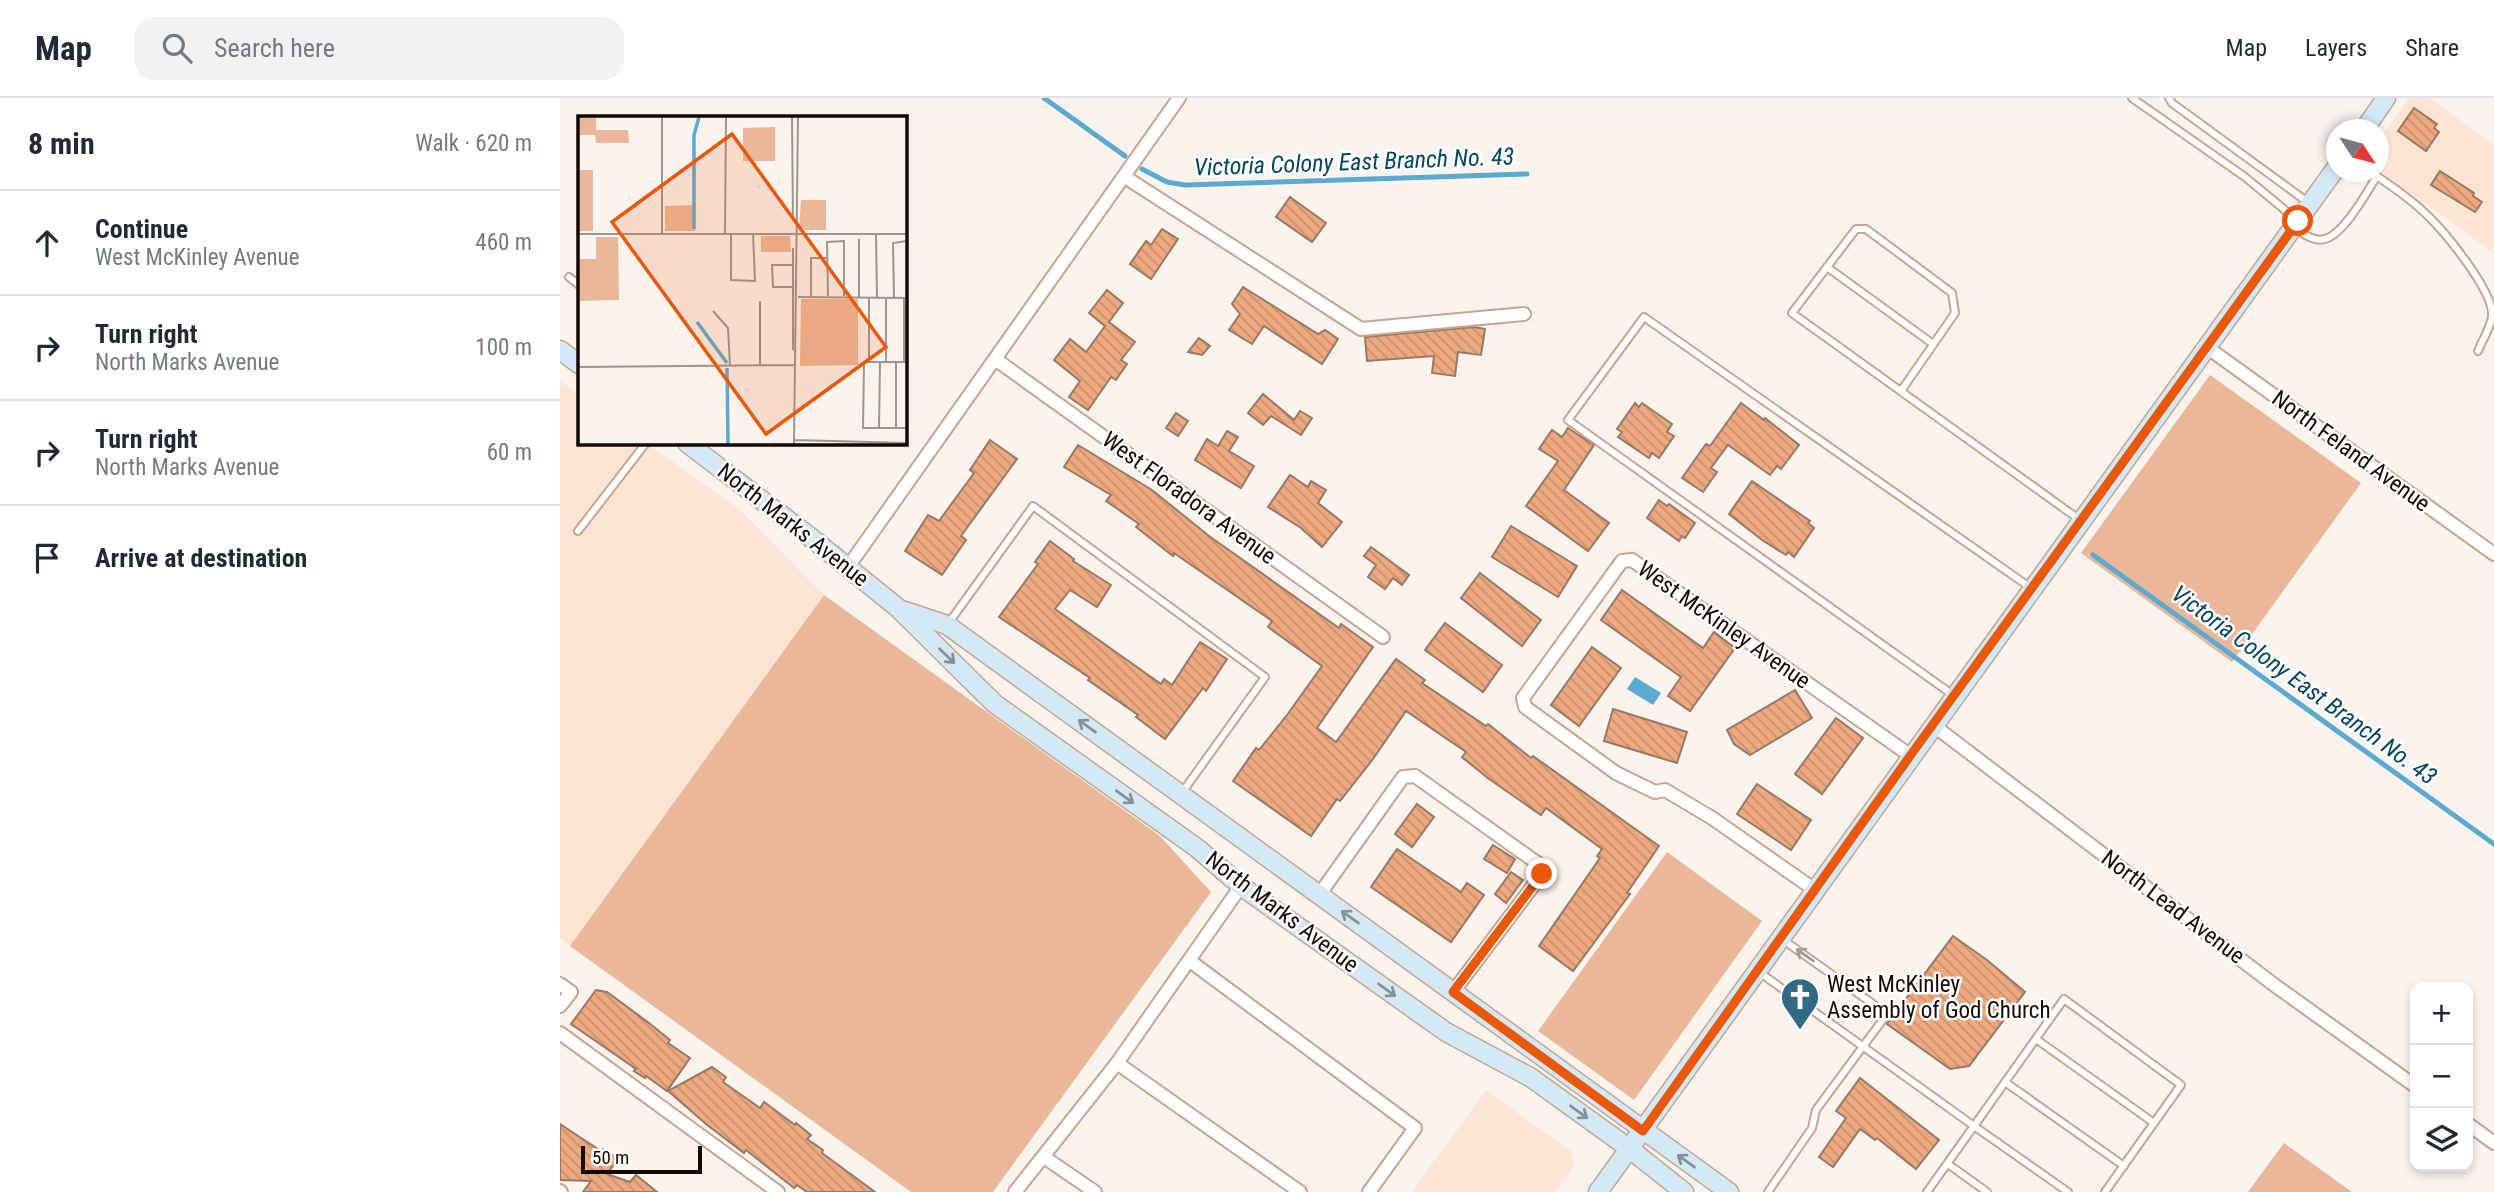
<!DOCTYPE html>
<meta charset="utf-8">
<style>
body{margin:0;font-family:"Roboto Condensed",sans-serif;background:#f2f2f3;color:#1f2937}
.controls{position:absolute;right:21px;bottom:21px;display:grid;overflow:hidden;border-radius:14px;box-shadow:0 4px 10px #0003}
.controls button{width:63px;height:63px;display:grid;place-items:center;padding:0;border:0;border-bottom:2px solid #e0e1e3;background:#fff;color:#1f2937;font:35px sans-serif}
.compass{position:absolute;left:1766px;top:21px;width:63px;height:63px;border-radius:50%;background:#fff;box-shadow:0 4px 10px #0003;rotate:126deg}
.scale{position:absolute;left:21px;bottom:18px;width:121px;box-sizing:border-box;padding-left:7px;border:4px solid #140903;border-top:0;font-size:19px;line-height:24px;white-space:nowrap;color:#140903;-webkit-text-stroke:5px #fff;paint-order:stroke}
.stop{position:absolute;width:21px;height:21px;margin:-16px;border:5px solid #ea580c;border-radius:50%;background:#fff}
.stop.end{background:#ea580c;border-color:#fff;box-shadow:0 2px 7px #0008}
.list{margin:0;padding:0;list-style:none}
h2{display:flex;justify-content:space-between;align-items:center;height:91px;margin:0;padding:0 28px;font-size:30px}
h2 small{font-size:23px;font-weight:400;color:#747a83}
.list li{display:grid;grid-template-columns:46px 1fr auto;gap:21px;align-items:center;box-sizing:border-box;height:105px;padding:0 28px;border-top:2px solid #e0e1e3}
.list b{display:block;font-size:26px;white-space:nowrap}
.list p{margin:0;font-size:23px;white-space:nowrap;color:#747a83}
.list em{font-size:23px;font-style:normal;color:#747a83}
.icon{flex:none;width:38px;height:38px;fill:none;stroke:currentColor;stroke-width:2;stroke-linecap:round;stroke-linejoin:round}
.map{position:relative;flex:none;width:1934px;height:1094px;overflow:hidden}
header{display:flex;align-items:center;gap:42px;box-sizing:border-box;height:98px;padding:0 35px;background:#fff;border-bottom:2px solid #e0e1e3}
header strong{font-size:33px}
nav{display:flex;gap:38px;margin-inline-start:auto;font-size:24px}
.search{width:490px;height:63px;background:#f2f2f3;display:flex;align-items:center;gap:18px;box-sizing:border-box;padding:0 24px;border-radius:21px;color:#747a83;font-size:26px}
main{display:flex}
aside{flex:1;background:#fff}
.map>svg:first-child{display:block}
</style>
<header>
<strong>Map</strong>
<div class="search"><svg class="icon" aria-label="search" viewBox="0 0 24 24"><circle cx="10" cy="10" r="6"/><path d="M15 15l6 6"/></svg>Search here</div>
<nav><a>Map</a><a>Layers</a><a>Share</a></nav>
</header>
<main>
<aside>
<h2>8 min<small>Walk · 620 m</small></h2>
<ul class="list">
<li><svg class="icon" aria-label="ahead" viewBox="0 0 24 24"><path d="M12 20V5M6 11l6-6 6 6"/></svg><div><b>Continue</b><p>West McKinley Avenue</p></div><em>460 m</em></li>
<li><svg class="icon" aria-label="right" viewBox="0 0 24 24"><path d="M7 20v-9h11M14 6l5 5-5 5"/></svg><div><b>Turn right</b><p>North Marks Avenue</p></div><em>100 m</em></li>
<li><svg class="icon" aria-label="right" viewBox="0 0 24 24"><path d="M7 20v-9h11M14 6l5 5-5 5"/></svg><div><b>Turn right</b><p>North Marks Avenue</p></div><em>60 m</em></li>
<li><svg class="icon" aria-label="arrive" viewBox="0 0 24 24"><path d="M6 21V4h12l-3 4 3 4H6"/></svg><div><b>Arrive at destination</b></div></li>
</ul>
</aside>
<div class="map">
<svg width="1934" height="1094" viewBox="0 0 1934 1094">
<defs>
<pattern id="building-back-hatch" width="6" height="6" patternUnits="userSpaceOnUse" patternTransform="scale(1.75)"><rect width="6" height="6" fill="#eda97f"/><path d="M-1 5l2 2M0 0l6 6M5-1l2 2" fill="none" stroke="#ca906c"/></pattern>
</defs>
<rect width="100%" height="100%" fill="#faf3ee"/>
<g fill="#fee4d4">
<polygon points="1849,0 1869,0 1934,47 1934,155 1819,72 1819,42"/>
<polygon points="0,283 19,297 19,345 86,345 180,412 264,497 10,848 0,840"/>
<polygon points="926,992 1012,1054 1014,1069 996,1094 852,1094"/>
</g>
<g fill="#eab898">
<polygon points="1650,277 1801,385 1672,564 1521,455"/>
<polygon points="264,497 600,738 651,794 433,1094 351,1094 10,848"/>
<polygon points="1107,754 1202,823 1074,1002 978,933"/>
<polygon points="1724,1045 1792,1094 1688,1094"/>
</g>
<polygon fill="#5aaad2" points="1075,579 1101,595 1093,607 1067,591"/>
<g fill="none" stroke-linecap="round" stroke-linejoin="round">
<g stroke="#5aaad2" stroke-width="5">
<polyline points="484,0 565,58"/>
<polyline points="582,71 607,84 625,87 967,76"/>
<polyline points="1533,457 1934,746"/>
</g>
</g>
<g fill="url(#building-back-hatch)" stroke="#997965" stroke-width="2">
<polygon points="1854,10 1877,26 1874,30 1879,34 1866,53 1838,33"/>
<polygon points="1880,73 1914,95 1913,98 1922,104 1915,114 1871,87"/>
<polygon points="730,99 766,125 752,144 716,119"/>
<polygon points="602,131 618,141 591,181 570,166 586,143 591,147"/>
<polygon points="683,189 758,236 765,232 778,241 762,266 704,228 692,246 669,232 680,216 672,206"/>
<polygon points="547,192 563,205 549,224 575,244 561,262 567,266 556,282 551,279 528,312 509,299 520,283 494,262 510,241 526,254 545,228 529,215"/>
<polygon points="914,229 925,231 921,257 898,254 895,278 872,275 874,258 807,263 805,239"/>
<polygon points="639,240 650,248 642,257 628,254"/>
<polygon points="703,296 734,322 740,313 752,320 741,337 711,318 703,327 688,315"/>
<polygon points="1075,305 1079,309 1082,305 1112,326 1107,334 1114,338 1099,360 1092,355 1089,360 1058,339 1062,334 1057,331"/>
<polygon points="1181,305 1204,322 1205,320 1239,347 1221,371 1217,368 1210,377 1168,347 1151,370 1157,374 1143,394 1122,380 1146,346 1150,348"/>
<polygon points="616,315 628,323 618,338 606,330"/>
<polygon points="1008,330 1034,347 1004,392 1049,425 1028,453 966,408 998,363 979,351 992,332 1002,339"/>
<polygon points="667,333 678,339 669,353 694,368 681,390 635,362 647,341 658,348"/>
<polygon points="430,342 457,361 401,438 406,442 382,477 345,453 368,417 379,423 414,375 410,372"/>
<polygon points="518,347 592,392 649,438 779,530 781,526 813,549 757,630 776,644 836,561 865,582 862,585 926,628 928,626 971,660 973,658 1099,748 1067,795 1070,796 1013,873 979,848 1040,760 1037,758 1042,751 986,710 981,717 929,681 902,659 906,654 846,613 813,661 780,703 777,701 751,738 673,683 696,650 699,652 727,617 762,568 708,529 712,523 614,455 613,458 576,429 579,426 546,403 551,397 504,369"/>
<polygon points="730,377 748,389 751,383 766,392 758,405 782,424 762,449 741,430 708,409"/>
<polygon points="1192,383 1250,423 1248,425 1254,430 1234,459 1228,454 1226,457 1202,442 1169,416"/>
<polygon points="1099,402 1107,408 1109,406 1135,425 1125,440 1122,438 1119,443 1087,420"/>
<polygon points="951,428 1017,468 998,499 932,459"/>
<polygon points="490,443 514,461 513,463 551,487 537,509 510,492 495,511 601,586 604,581 612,587 640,544 667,561 646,593 643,590 605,641 576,619 578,617 528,582 530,580 439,519 478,466 475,464"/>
<polygon points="811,449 849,477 842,487 833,480 825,491 808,479 816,467 804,458"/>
<polygon points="920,475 981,522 962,548 901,500"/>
<polygon points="1062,492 1143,550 1154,534 1175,550 1130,613 1108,598 1121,579 1041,522"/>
<polygon points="885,525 942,567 923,594 865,552"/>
<polygon points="1032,549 1061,570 1019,628 991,607"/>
<polygon points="1235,592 1252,620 1190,657 1174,646 1167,632"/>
<polygon points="1053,611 1127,634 1117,665 1044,643"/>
<polygon points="1276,620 1303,640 1262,696 1235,676"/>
<polygon points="1197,686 1251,722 1231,752 1177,716"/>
<polygon points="857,706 874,719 852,749 835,736"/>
<polygon points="933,747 955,761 947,775 924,761"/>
<polygon points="837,751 901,794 907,785 924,797 891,844 811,789"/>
<polygon points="951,774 963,782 946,805 935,796"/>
<polygon points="1393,838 1427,862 1465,894 1409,968 1390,971 1327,926"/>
<polygon points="36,892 47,894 89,925 110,942 108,945 130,960 107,993 86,978 85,980 74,973 76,971 11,926"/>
<polygon points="152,969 166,979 163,984 200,1010 204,1004 235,1027 236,1025 251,1037 247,1041 263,1052 262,1055 315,1094 247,1094 237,1087 234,1090 186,1052 184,1055 146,1026 108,993"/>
<polygon points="1300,980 1379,1042 1356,1071 1317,1040 1315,1042 1300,1031 1273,1069 1259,1059 1286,1020 1276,1013"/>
<polygon points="0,1026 41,1053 43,1051 58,1061 47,1076 70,1084 76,1077 97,1094 23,1094 31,1083 0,1082"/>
</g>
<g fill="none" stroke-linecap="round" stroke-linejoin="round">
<g stroke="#c7a590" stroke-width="10">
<g id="service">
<polyline points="1572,0 1685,79 1737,122"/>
<polyline points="1609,0 1612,5 1749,105"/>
<path d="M1811,74c19,13 39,26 55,42 18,17 68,77 66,102 -1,11 -10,25 -14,35"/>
<path d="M1735,131c9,5 19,13 30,10 19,-5 42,-47 52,-63"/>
<polyline points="1267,169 1373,246"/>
<polyline points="9,179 19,187"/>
<polyline points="1341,293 1395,215 1392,195 1306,131 1296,131 1232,215 1520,422"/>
<polyline points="18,433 86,345"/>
<polyline points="388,526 473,408 705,579 621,696"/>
<polyline points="1393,597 1008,322 1084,219 1471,490"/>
<polyline points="1199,874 1414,1028 1367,1094"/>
<polyline points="1476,941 1594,1025"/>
<polyline points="1445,984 1564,1068"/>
<polyline points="1388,1066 1427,1094"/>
<polyline points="1208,1094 1252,1030 1256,1012 1327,916 1222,841"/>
<polyline points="1508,1094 1414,1028 1504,901 1621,987 1545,1094"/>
</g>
</g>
<g stroke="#c7a590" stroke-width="16">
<g id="minor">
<polyline points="565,79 801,231 964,216"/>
<polyline points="1648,250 1934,456"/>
<polyline points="435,261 823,539"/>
<polyline points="288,469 619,0"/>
<polyline points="1373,627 1713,886 1855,988"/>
<polyline points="1255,792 1152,720 1105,692 1095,694 1056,675 965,609 963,600 1062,463 1072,462 1351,658"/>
<polyline points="759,797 843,679 855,678 980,767 982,776 893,894"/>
<polyline points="630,863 855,1030 809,1094"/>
<polyline points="0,886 11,894 0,908"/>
<polyline points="0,935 218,1094"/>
<polyline points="557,965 740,1094"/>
<polyline points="1908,1026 1934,1045"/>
<polyline points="484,1059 535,1094"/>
<polyline points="0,1093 1,1094"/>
<polyline points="455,1094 557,965 681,788"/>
</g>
</g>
<g stroke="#c7a590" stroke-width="21">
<g id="secondary">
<polyline points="1804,32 1826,0"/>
<polyline points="0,252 19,266"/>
<polyline points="127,345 249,438 338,510 435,606 637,750 681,788 886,934 970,979 1070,1051 1124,1094"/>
<polyline points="345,513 387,527 1169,1094"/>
<polyline points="1038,1094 1776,70"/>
</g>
</g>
<use href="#service" stroke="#fff" stroke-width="6"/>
<use href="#minor" stroke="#fff" stroke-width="12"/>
<use href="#secondary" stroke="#d3eaf6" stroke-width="18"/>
</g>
<defs><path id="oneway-shaft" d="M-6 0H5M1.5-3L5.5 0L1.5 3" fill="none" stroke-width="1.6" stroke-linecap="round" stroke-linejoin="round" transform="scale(1.75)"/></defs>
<g stroke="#879095">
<use href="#oneway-shaft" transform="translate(387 558) rotate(44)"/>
<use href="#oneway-shaft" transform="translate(527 628) rotate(-144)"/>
<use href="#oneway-shaft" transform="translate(565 699) rotate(36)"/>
<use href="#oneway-shaft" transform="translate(790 819) rotate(-144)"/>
<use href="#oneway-shaft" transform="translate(827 892) rotate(36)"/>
<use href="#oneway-shaft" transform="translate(1019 1014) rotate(36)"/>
<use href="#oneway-shaft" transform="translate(1126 1063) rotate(-144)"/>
</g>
<use stroke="#a19d9a" href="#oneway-shaft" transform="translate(1245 857) rotate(-145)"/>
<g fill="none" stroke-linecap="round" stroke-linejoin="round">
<polyline stroke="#ea580c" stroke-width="9" points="982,776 893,894 1083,1033 1350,658 1738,123"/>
</g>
<defs>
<g id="church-pin" transform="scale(2.0125)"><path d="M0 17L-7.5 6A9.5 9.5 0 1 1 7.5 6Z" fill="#336984" stroke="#fff"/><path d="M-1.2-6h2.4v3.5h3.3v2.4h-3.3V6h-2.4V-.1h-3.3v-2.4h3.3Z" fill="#fff"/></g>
</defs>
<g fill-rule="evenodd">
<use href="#church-pin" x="1240" y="899"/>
</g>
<g text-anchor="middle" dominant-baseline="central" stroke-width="5" stroke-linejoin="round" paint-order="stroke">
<g font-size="23" fill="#140903" stroke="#fff">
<text transform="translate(1791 353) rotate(36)">North Feland Avenue</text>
<text transform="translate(629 400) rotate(36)">West Floradora Avenue</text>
<text transform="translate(233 427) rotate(38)">North Marks Avenue</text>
<text transform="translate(1164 527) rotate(35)">West McKinley Avenue</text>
<text transform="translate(1613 809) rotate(37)">North Lead Avenue</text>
<text transform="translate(722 814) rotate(37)">North Marks Avenue</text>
</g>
<g font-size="23" fill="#140903" stroke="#fff" text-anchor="start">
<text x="1267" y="886">West McKinley<tspan x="1267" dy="26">Assembly of God Church</tspan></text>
</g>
<g font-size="24" font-style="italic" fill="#004661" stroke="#fff">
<text transform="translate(794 64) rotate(-2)">Victoria Colony East Branch No. 43</text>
<text transform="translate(1744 587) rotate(36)">Victoria Colony East Branch No. 43</text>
</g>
</g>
<g transform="translate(18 18)">
<rect width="329" height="329" fill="#faf3ee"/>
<path d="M0,1h18v13h32l1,13h-33l-1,-8h-17zM197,11v34h-32v-33zM0,54h15v61h-15zM223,84h25v30h-27zM117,89v26h-30v-25zM183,120h29l1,16h-30zM18,121h22l1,63 -41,1v-42h18zM223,183h57v66l-58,1z" fill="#eab898"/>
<path fill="none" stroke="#5aaad2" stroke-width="3.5" d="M116,113v-94l5,-18M119,206l30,41M149,252l1,76"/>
<path fill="none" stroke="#9e9590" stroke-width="2" d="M84,1v116M214,1l1,104M147,117l1,-116M153,117v47l24,1 -2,-48M0,118h329M298,118l1,64M281,123v59M215,132v102M215,171h-20l-1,-22h21M233,180v-38h16M250,180l-1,-54 17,-1v55M220,181l109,1M316,182l-1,-55 14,-2M326,182v64M182,185v64M135,195l15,17 2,38M291,246v-64M308,246v-64M318,246v66M329,246h-43l-1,66h44M0,251l217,-2M301,312l1,-66M216,324l113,3M216,328l4,-327"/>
<path fill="#e8590c" fill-opacity="0.15" stroke="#e8590c" stroke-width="3.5" d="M154,18l154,213 -120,87 -154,-212z"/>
<rect width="329" height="329" fill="none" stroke="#140903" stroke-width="3.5"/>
</g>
</svg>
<div class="controls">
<button>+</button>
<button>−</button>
<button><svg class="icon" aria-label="layers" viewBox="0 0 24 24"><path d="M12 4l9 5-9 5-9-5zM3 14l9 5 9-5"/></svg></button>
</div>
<svg class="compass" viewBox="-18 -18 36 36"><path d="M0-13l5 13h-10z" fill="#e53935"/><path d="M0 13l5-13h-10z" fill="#747a83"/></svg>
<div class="scale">50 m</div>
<div class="stop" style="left:1738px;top:123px"></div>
<div class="stop end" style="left:982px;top:776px"></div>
</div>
</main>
